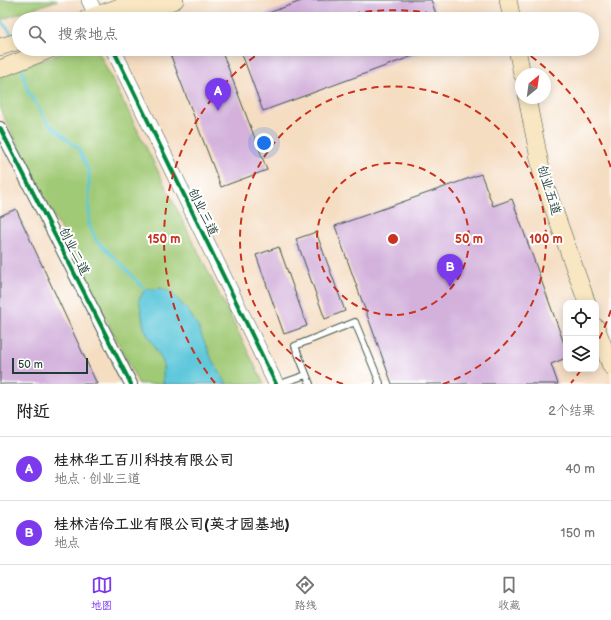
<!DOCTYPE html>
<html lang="zh">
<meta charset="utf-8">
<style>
body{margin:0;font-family:"Balsamiq Sans","LXGW WenKai TC",sans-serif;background:#f2f2f2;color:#222}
.controls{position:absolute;right:12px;bottom:12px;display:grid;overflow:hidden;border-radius:8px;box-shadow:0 2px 10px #0003}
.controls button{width:36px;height:36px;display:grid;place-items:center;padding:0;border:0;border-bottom:1px solid #e0e0e0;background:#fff;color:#222;font:20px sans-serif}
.compass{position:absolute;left:515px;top:68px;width:36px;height:36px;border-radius:50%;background:#fff;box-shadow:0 2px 10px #0003;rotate:29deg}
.scale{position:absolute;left:12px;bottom:10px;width:76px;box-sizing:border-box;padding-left:4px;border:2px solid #1f3d34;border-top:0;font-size:11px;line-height:14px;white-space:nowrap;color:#1f3d34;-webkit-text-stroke:3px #fff;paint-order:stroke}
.you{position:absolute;left:264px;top:143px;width:14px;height:14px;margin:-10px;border:3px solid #fff;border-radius:50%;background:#1a73e8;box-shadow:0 0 0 6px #1a73e833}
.badge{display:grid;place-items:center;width:26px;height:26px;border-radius:50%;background:#7c3aed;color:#fff;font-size:13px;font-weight:700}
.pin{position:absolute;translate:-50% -33px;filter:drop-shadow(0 1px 2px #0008)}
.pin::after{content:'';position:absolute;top:21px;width:14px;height:12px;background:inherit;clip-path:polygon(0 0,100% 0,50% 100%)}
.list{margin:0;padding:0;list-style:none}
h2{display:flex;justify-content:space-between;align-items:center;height:52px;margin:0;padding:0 16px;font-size:17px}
h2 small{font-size:13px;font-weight:400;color:#767676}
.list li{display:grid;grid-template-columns:26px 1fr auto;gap:12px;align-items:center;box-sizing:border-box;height:64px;padding:0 16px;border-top:1px solid #e0e0e0}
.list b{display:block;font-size:15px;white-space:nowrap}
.list p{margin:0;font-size:13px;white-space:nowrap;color:#767676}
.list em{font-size:13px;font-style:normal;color:#767676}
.icon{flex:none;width:22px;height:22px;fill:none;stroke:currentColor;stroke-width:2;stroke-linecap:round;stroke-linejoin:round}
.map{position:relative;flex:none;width:611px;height:384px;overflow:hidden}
.search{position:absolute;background:#fff;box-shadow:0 2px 10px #0003;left:12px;right:12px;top:12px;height:44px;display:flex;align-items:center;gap:10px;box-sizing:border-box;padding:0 14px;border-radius:22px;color:#767676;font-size:15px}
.sheet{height:180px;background:#fff}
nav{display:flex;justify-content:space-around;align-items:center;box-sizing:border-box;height:56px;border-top:1px solid #e0e0e0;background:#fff;font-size:11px;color:#767676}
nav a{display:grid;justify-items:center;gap:2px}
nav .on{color:#7c3aed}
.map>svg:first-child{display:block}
</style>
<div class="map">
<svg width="611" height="384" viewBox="0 0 611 384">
<rect width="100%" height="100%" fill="#fff"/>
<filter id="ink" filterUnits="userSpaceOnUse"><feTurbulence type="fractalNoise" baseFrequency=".025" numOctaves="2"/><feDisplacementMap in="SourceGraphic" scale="8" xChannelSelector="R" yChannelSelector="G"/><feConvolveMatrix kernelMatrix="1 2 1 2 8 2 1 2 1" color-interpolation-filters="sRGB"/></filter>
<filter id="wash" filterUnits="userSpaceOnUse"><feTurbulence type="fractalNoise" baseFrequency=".012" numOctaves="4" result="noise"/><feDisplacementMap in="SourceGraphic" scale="16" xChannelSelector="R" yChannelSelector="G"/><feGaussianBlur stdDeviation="0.9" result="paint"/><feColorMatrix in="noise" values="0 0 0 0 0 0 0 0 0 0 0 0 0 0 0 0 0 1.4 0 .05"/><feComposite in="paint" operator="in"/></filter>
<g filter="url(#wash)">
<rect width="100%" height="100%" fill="#f5ddc2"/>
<g fill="#a1ca76" stroke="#608455">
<polygon points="0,0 58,0 0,20"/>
<polygon points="73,49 97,49 264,384 139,384 0,109 0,75"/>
</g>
<polygon fill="#5fc8db" stroke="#3f8288" points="161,288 172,293 189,312 198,327 213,362 227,384 163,384 163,362 144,328 139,299 145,290"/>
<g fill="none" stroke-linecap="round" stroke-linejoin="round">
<g stroke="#5fc8db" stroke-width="3">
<polyline points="0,20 11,33 12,38"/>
<polyline points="21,66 28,91 36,104 48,123 79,149 89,172 89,224 96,240 120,263 145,290"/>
</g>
</g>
<g id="blocks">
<g fill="#d3b1db">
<polygon points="304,0 431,0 438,19 252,19"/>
<polygon points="176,49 221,49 267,170 221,187 169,51"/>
<polygon points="240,49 432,49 263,111"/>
<polygon points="481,174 493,206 512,199 566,349 566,358 551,364 558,384 392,384 335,226"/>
<polygon points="16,209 97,384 0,384 0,216"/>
<polygon points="316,232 345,311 325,319 296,239"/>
<polygon points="279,247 307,326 284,334 256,255"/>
</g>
</g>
</g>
<g filter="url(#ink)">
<use href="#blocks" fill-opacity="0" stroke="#3f5549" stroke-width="1"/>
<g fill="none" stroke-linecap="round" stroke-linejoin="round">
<g stroke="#3f5549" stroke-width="8">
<g id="service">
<polyline points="280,384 306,375"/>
<polyline points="310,384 295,346 355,322 380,383 378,384"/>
</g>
</g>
<g stroke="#3f5549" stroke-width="14">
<polyline id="minor" points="0,128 131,384"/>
</g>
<g stroke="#3f5549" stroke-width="16">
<g id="tertiary">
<polyline points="89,0 98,19"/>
<polyline points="113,49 276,384"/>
</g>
</g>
<g stroke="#3f5549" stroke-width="18">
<g id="secondary">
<polyline points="508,0 512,19"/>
<polyline points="86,19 139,0"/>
<polyline points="126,19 175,0"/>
<polyline points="0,47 19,41"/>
<polyline points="517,49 522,74"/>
<polyline points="0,69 51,49"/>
<polyline points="527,98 543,179 587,303"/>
<polyline points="596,327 611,366"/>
</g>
</g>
<use href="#service" stroke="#fff" stroke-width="6"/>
<use href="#minor" stroke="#fff" stroke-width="12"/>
<use href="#tertiary" stroke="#fff" stroke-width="15"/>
<use href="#secondary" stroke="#f9e7c3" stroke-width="17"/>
<g stroke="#fff" stroke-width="6">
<g id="cycleway">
<polyline points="113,49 276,384"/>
<polyline points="0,128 131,384"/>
</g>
</g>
<use href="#cycleway" stroke="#00873e" stroke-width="4"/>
</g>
</g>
<g fill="none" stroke="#c8321e" stroke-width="2" stroke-dasharray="7 5">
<circle cx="393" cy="239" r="76"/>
<path d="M343 384A153 153 0 1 1 443 384"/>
<path d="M611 310A229 229 0 0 1 596 345M581 370A229 229 0 0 1 571 383M215 383A229 229 0 0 1 265 49M330 19A229 229 0 0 1 456 19M521 49A229 229 0 0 1 611 168"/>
</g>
<g text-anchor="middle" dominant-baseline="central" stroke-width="4" stroke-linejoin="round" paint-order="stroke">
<g font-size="13" fill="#1f3d34" stroke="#fff">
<text transform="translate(549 190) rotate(73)">创业五道</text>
<text transform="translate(203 212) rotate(64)">创业三道</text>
<text transform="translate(74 251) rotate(63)">创业二道</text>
</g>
</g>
<circle cx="393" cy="239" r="6" fill="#c8321e" stroke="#fff" stroke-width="2"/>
<g font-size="12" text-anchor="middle" font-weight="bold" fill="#c8321e" stroke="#fff" stroke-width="4" stroke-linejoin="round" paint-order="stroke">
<text x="469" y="243">50 m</text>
<text x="546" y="243">100 m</text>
<text x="164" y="243">150 m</text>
</g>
</svg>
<div class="controls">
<button><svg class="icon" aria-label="locate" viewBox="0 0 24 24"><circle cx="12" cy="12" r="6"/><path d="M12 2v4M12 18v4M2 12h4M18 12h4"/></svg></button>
<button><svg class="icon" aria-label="layers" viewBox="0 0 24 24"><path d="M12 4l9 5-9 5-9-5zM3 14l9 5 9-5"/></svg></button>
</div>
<svg class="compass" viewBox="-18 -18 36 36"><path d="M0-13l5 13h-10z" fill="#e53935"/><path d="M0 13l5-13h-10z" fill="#767676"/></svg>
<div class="scale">50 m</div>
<div class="you"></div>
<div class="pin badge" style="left:218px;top:111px">A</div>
<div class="pin badge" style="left:450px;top:287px">B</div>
<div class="search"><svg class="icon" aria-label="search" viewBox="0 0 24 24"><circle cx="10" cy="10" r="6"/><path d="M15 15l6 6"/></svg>搜索地点</div>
</div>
<section class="sheet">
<h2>附近<small>2个结果</small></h2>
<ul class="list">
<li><span class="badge">A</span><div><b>桂林华工百川科技有限公司</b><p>地点 · 创业三道</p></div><em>40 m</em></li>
<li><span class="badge">B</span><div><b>桂林洁伶工业有限公司(英才园基地)</b><p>地点</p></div><em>150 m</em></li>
</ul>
</section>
<nav>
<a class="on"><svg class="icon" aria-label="map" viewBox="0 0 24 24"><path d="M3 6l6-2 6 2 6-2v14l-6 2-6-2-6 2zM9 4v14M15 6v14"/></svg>地图</a>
<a><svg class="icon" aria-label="directions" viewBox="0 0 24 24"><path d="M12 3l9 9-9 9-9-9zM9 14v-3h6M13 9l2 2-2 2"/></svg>路线</a>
<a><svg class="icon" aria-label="saved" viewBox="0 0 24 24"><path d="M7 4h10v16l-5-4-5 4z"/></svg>收藏</a>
</nav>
